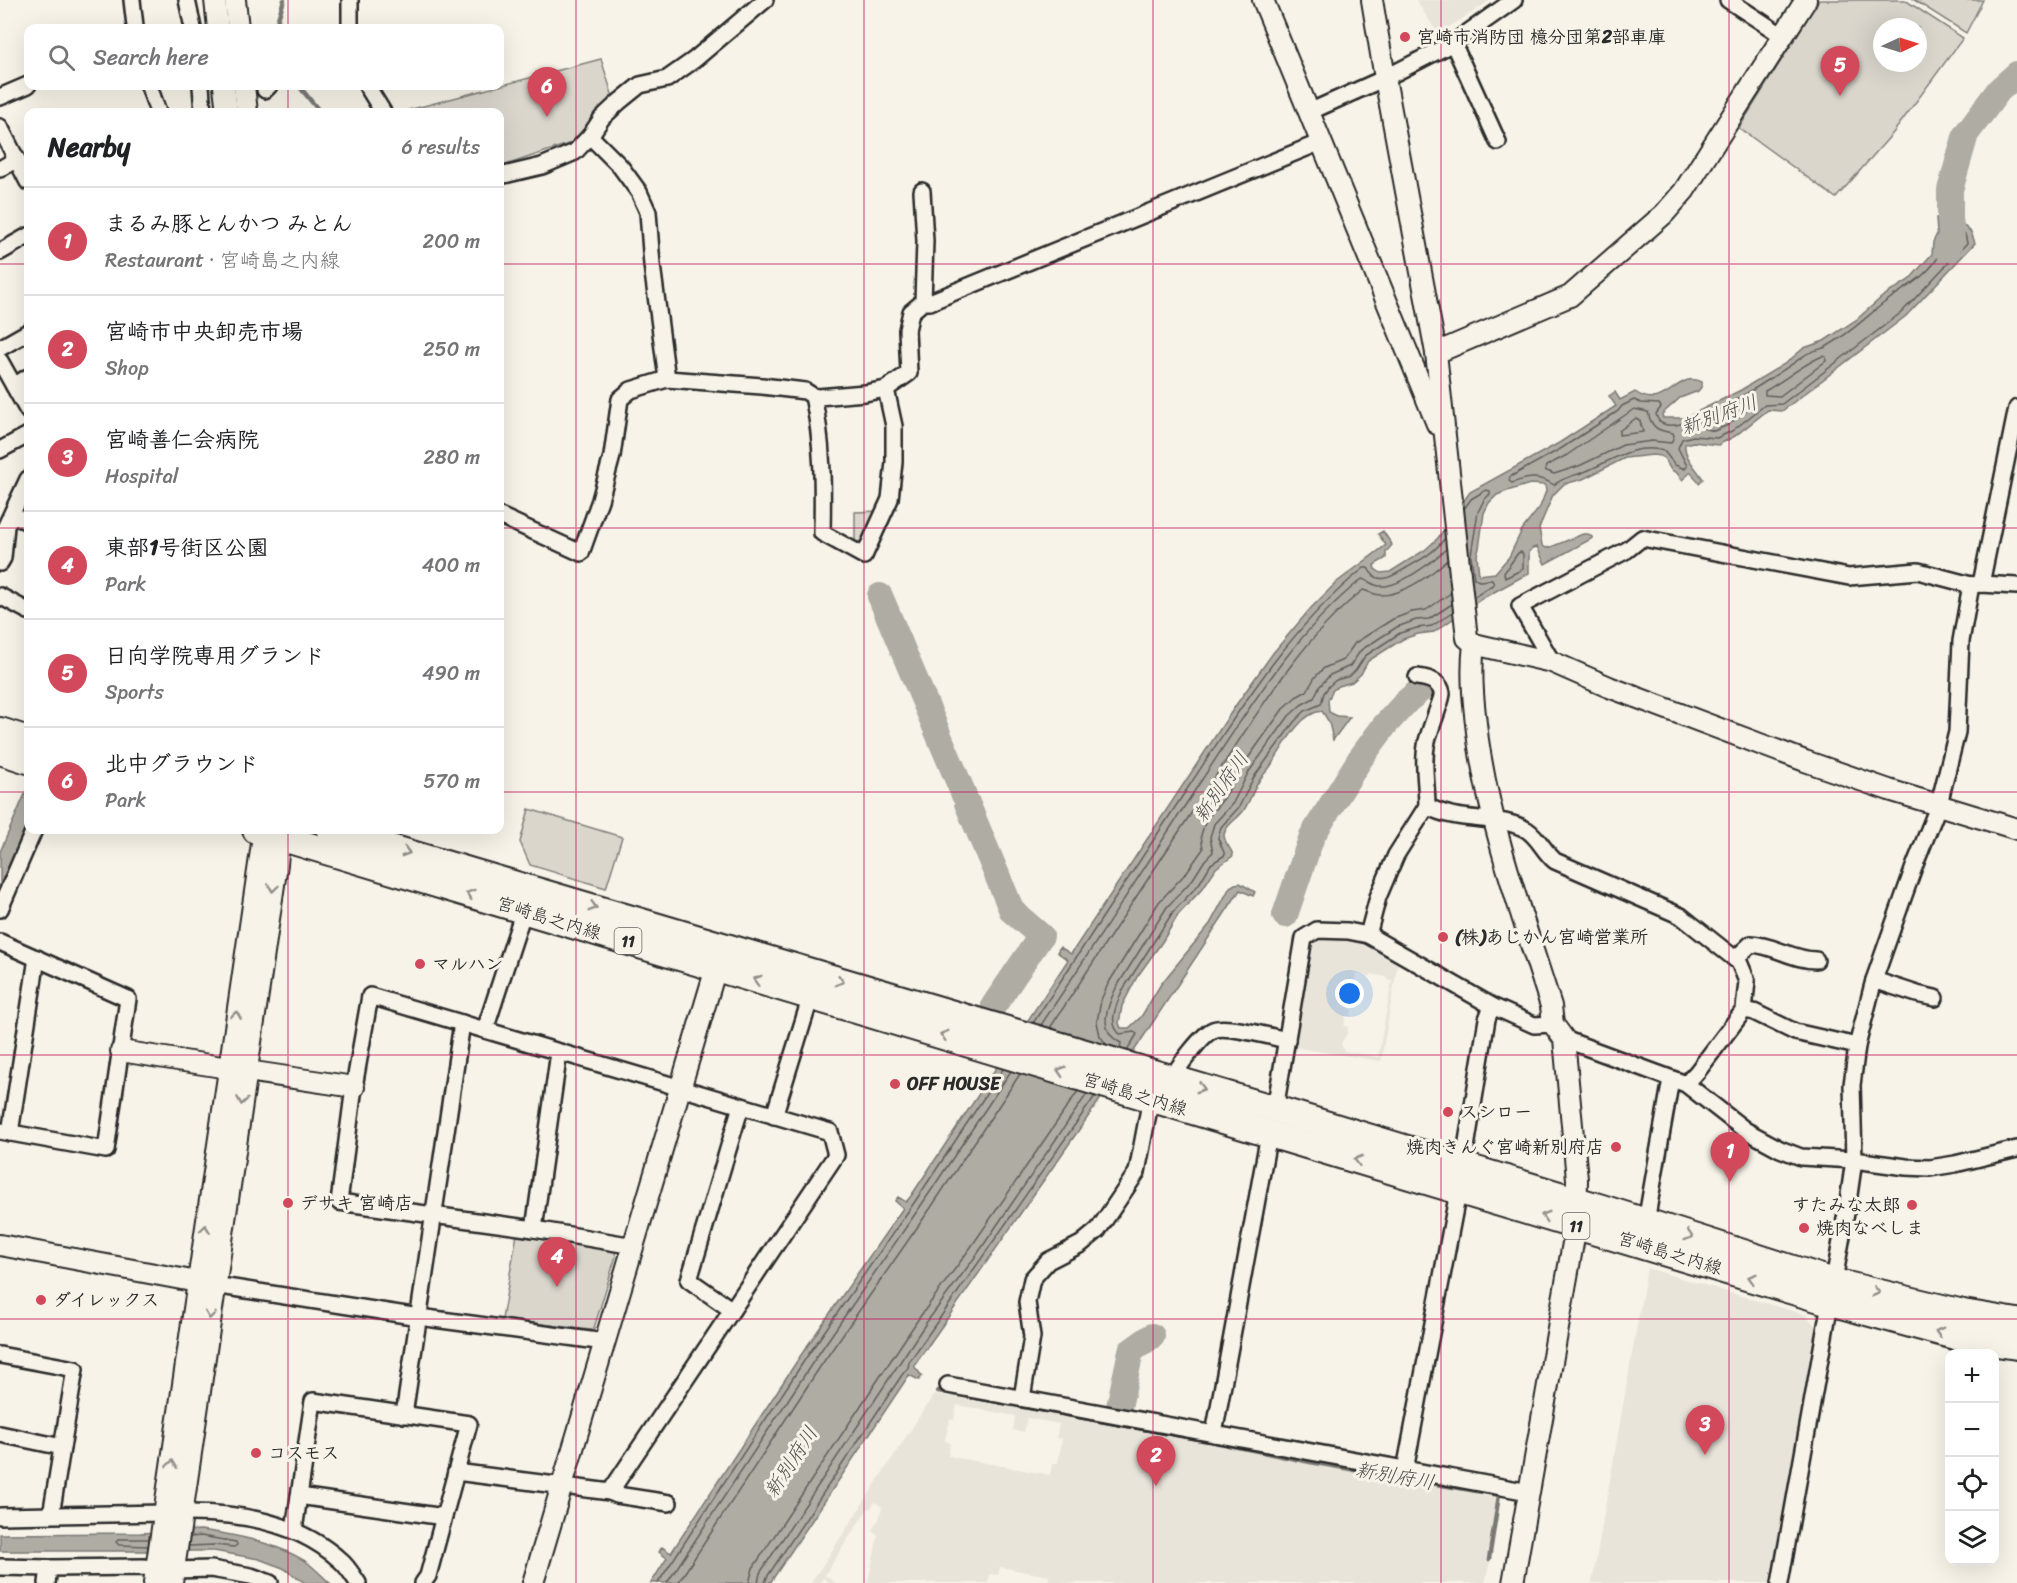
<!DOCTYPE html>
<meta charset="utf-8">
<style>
body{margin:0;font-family:Sriracha,"Klee One",sans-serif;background:#f2f2f2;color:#202124}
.controls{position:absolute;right:18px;bottom:18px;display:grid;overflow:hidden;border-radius:12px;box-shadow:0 6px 24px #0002}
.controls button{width:54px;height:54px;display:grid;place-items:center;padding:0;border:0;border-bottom:2px solid #e0e0e0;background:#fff;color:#202124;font:30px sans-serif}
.compass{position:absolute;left:1873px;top:18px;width:54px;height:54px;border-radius:50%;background:#fff;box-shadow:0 6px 24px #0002;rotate:86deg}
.you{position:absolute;left:1350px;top:994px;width:21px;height:21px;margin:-15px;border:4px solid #fff;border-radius:50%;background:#1a73e8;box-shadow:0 0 0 9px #1a73e833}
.badge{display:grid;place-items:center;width:39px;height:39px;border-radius:50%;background:#d1495b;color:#fff;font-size:20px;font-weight:700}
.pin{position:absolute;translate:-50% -50px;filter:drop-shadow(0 2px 3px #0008)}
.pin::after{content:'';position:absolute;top:32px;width:21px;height:18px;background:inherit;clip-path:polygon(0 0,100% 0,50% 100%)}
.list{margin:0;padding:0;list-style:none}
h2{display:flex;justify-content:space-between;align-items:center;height:78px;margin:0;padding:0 24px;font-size:26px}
h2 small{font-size:20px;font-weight:400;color:#757577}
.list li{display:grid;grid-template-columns:39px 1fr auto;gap:18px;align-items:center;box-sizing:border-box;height:108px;padding:0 24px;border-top:2px solid #e0e0e0}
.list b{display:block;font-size:22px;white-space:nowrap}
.list p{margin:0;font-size:20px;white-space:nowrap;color:#757577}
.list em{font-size:20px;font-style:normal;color:#757577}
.icon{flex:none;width:33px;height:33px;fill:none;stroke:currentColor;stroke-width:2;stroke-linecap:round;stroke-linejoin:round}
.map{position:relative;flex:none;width:2017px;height:1583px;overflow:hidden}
.search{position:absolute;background:#fff;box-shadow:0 6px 24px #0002;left:24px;top:24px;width:480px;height:66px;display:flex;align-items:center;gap:15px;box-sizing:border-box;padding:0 21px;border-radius:12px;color:#757577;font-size:22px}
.panel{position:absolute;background:#fff;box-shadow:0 6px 24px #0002;left:24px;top:108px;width:480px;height:726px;border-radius:12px}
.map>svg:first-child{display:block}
</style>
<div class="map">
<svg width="2017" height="1583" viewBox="0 0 2017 1583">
<rect width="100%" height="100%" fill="#f7f3e8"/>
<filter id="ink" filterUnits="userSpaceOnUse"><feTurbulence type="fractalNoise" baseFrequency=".0167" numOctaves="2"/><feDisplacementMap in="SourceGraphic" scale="12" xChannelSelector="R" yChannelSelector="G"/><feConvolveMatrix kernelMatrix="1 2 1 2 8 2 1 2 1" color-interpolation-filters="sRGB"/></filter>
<g filter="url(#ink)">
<g fill="#e8e4da" fill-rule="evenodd">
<polygon points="1416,0 1491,0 1448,28 1451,34 1442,40"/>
<path d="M1326,937l34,4 38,21 -17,99 -89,-14 17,-99 5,-9zM1356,973l14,4 1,-3 16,3v3l5,1 -14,76 -34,-6 -3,-8 6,-9 1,-7 -4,-1 2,-10h5l1,-6 -2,-1z"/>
<polygon points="1647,1268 1806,1315 1817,1328 1774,1583 1592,1583"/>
<path d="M934,1394l182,30 380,74 -10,62 4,1 -5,22h-437l1,-7 -49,-9 -2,8 -8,-1 -2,9h-120l10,-48 -6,-5 7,-11 3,-12 -7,-5 -5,7 -2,-1 -43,67 11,8h-6l-7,-5 -4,5h-8zM957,1405l58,11 -2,14 11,2 3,-14 32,6 -3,14 6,1 -4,24h-6l-2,12 -102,-19 2,-13 -5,-2 5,-22 4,1z"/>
</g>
<g fill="#dad6cc" stroke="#82807c" stroke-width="1.5" fill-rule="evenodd">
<path d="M1819,0h86l58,38 -70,95 -57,65 -97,-70zM1882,27h36v36h-36z"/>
<polygon points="1914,0 1983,0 1966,33"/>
<polygon points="601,59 613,97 571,143 500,167 500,112 401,112"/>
<polygon points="880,511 864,541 855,542 855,512"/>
<polygon points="529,809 622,837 606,888 530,865 520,842"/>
<polygon points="517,1234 614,1249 616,1256 594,1328 590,1330 502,1319"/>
</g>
<g fill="#afaca4" stroke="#7a7874" stroke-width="1.5" fill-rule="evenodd">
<path d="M1961,217l2,8 8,7 4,11 -69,73 -124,95 -14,-1 -33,26 -17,9 -25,-3 -8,2c-2,12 12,25 18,35l-4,4 -8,-11 -9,8 -5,-7 -6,-3 -7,-12 -4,-2 -7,-1 -28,3 -42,21 -19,5 -11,11 -14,33 3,17 4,3 5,-1 32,-13h5l5,4 -48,26 -8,-17 -4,1 -4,4v21l-46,25 -49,34 -16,2 -15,5 -35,22 -7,13 -9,8 -13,4 -6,4 -5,10 1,12 8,4 13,1 -17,23 -4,-18 -7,-11c-24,2 -40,39 -52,56 -4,5 -8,9 -11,14 -6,9 -9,20 -15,29 -5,8 -19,15 -20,25 0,9 8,13 9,21l-17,12 -13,20 -25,27 -16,27 -25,35 -15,29 -3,17 2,5h8l12,-11 20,-33 49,-60 20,-37 5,-3 5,-1 15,9 -2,4 -13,-6 -104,158 -222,318 8,10 -3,4 -10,-5 -139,208h-119l16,-25 -8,-6 3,-5 9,6 130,-198 102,-147 -8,-7 3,-4 8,5 5,-6 157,-236 -11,-8 3,-5 11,7 165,-249 37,-52 38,-45 26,-26 49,-37 -8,-11 5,-3 9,14 -6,7v6l-12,7 1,4 6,4 9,-1 35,-22 13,-12 32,-46 89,-49 57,-37 -7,-10 6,-4 5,8 15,-8c31,21 42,-23 67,-10v4l-4,5 -18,7 -18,16 1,4h22l56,-28 45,-27 18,-15 20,-7 32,-21 26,-23 27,-17 23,-26 1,-12 4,-8 -1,-16zM1530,484l15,1 1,6 -6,16 -18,23 -13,27 -14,16 -16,2 -2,-20 2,-7 5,-35 5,-10 8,-8 10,-4z"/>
<polygon points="28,787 28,827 0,893 0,852"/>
<path d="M201,1530c35,5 73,12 104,31 9,6 17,15 25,22h-25l-22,-15 -24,-9 -45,-8h-214v-17l140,-1z"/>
</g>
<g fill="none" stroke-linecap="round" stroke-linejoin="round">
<g stroke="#605f5b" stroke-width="1.5">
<path d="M1944,224h12l3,5 6,5 2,9 -65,69 -120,92 -17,1 -33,26 -15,7 -24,-2 -11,3 -4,9 9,18 -2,3 -10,-4 -11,-14c-30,-9 -54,11 -80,21 -12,5 -19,4 -30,13 -15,-10 -26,-8 -42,-2l-3,-2 1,-4 52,-29 56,-37 4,-5 12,-6 7,3 18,1 2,3 -5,7c7,42 132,-47 149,-59 6,-4 14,-5 21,-8 22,-12 39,-29 58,-44 18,-14 40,-24 53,-44 3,-5 0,-8 1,-14 1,-3 3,-4 4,-8 2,-4 1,-9 2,-13z"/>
<path d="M1823,356l3,1v4l-46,35 -15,-1v-4c20,-11 38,-27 58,-35z"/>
<polygon points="1751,400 1754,401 1754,405 1728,425 1714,431 1703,428 1704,424"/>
<path d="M1634,409l14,3c3,15 9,19 25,21l1,3 -3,7 -19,-2 -29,4 -44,21 -25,8 -9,-4 1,-4 21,-11z"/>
<polygon points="1636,418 1640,421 1643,432 1619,435 1619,431"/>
<polyline points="1464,509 1471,499 1486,490 1490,491 1490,494 1484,500 1478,512 1471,555 1474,578 1479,581 1492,580 1494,584 1474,597"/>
<polygon points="1518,553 1521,552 1523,554 1523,569 1505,578 1504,573"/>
<path d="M1033,1023c53,-80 105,-160 158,-240 51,-77 100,-157 173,-215h4c10,20 26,7 40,-1 14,-8 27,-15 37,-29"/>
<path d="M1041,1025c54,-81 107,-162 160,-244 47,-71 93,-148 161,-202 6,1 11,7 18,7 19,2 52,-24 66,-37"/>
<path d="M1050,1028c55,-83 109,-166 163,-248 44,-66 87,-140 150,-190 5,1 11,5 18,5 21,1 51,-21 66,-35"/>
<polyline points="1106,1044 1100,1036 1097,1022 1101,1000 1108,984 1159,902 1186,873 1203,849 1201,835 1206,820 1225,797 1241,768 1283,709 1296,697 1307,691 1315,677 1324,668 1343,660 1355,643 1393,619 1412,612 1426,610 1451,593"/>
<path d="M1120,1048l1,-5c-24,-12 -14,-36 -5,-55l51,-81 26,-28 12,-19 8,-8 -3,-15 4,-13 19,-21 15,-30 41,-57 12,-11 13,-7 5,-11 11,-12 20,-9 11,-16 36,-23 19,-7 13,-1 23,-15"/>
<path d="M1127,1051l10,-17 -3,-2 -14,2c-13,-11 -3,-30 2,-43l51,-79 26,-28 12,-20 14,-9 -7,-17 3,-11 18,-20 15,-30 40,-55 11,-11 16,-7 3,-11 5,-7 7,-6 14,-4 6,-6 9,-14 35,-23 17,-5 15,-2 21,-14"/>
<polyline points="148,1546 119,1545 116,1542 119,1539 149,1539"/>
<polyline points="189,1546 214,1545 234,1547 237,1545 236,1542 201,1536 190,1537"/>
<polyline points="658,1583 806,1358 916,1200 1003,1069"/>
<polyline points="667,1583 813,1362 922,1204 1011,1071"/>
<polyline points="678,1583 820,1367 930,1209 1020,1074"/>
<polyline points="749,1583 753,1568 919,1318 971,1247 1078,1091"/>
<polyline points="758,1583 760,1573 926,1323 978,1253 1087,1094"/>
<polyline points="765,1583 767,1577 904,1372 908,1368 909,1362 1095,1096"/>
</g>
<g stroke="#7a7874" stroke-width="4.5">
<polyline points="275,28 284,0"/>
<polyline points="299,86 320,112"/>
<polyline points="938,1391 1198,1439"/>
<polyline points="1228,1445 1310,1462 1499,1495 1489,1559"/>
</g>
<g stroke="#afaca4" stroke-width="26">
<polyline points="1947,249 1952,238 1950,218 1950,190 1966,134 1999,90 2017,74"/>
<polyline points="880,596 964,795"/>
<polyline points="967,803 1012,911 1041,936 994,1005"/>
<polyline points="1285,915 1312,836 1360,759 1385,725 1407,701 1423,688"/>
<polyline points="1119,1407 1131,1351 1152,1336"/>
</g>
<g stroke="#2b2b2b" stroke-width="20">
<g id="minor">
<polyline points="132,0 135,26"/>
<polyline points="187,0 193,28"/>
<polyline points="350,0 350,28"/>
<polyline points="1728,0 1783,36"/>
<polyline points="1453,43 1498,142"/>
<polyline points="149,86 158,112"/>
<polyline points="201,86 203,112"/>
<polyline points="367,86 383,112"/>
<polyline points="265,90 269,86"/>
<polyline points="0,97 28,85"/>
<polyline points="1309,112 1385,78 1453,43 1514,0"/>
<polyline points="0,127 28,182"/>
<polyline points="590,136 620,166 639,192 648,212 652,265 667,379"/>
<polyline points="0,169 17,159"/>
<polyline points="500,176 542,166 575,152 590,136 602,118 619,102 640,85 667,79 694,60 765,0"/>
<polyline points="922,191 925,241 923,302"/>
<polyline points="0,252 28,236"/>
<polyline points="0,348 28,332"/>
<polyline points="0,361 28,411"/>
<polyline points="14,386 28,377"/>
<path d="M813,396c10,46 10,90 9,137l42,23 26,-57 4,-37v-36l-8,-37"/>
<polyline points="0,450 28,435"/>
<polyline points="12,515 28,522"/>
<polyline points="500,516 581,553 600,500 612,456 620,399 631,390 667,379 762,386 805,391 813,396 818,397 865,393 886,389 909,373 907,330 911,312 923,302 930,302 1321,142"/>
<polyline points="0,563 3,558 6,526 28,479"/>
<polyline points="1981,584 2017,408"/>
<polyline points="0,596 28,611"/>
<polyline points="1552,662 1520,606 1627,550 1642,538 1849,577 1918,571 1971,585 1981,584 2017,586"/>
<path d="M1417,677c10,1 23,4 25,16 1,4 -13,39 -15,48 -5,21 0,43 0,65"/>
<polyline points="0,909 34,830"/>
<path d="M1368,935l10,-38 18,-42 31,-49c31,18 73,8 100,24 12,8 17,22 28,31l126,55 58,46 8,19 -3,29 -47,62 -11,12"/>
<polyline points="0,942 128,999 106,1150 0,1131"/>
<path d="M1735,959l16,-15c23,1 42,16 65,16"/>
<polyline points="1874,980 1917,994 1935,998"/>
<polyline points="1744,1010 1754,1012 1795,1032 1857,1046"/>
<polyline points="485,1030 524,910"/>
<polyline points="1564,1039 1686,1084 1745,1130 1780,1149 1801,1157 1854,1160 1906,1167 1930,1168 1955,1164 2017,1149"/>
<path d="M1171,1079c6,-10 31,-45 42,-49 12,-6 59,7 74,10"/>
<polyline points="1275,1109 1304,938 1317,930 1348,931 1368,935 1492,1006 1534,1025 1553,1024"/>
<polyline points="774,1116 811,996"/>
<polyline points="10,1133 37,958"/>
<polyline points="1646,1222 1671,1079"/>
<polyline points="534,1229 559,1052"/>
<polyline points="214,1285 419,1317 605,1342"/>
<polyline points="732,1310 689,1280 741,1106"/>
<polyline points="0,1355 75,1369 51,1515"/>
<polyline points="948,1385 1529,1492"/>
<polyline points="1022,1398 1032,1337 1027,1302 1032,1279 1048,1261 1081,1244 1098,1230 1137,1172 1151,1098"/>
<polyline points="404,1415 462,1023"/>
<polyline points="0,1434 62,1447"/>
<polyline points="1214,1434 1269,1134"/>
<polyline points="1405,1470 1463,1166 1487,1019 1492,1006"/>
<polyline points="456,1472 610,1492 836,1155 830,1132 370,996 354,1087 339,1202 534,1229 634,1246"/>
<polyline points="610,1492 617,1495 669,1503"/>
<polyline points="299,1496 444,1517"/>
<path d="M182,1513c56,-1 117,9 159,48 7,6 12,15 17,22"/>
<polyline points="0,1516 164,1513"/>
<polyline points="294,1530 313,1401 469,1424 428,1576 423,1583"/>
<polyline points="0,1567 49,1568"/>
<polyline points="47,1583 49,1568 143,1567 174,1570 211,1569 251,1576 270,1583"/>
<polyline points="1780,1583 1848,1202 1854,1160 1852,1085 1857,1046 1874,980 1914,867 1939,804 1957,732 1961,641 1971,585"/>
</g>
</g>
<g stroke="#2b2b2b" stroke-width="24">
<g id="tertiary">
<polyline points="215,0 218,28"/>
<polyline points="235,0 238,28"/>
<polyline points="1263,0 1437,424"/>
<path d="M1372,0l13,78 51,275 31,285 7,6c-4,32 0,64 4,96 13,91 45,178 73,266l2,18 11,15 13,140 -1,47 -63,357"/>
<polyline points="224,86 227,112"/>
<polyline points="244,86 247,112"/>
<polyline points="1436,353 1570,296 1664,214 1684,191 1806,0"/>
<polyline points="1474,644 1552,662 1609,687 1805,761 1889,790 2017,829"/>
<polyline points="121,1051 228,1068"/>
<polyline points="247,1071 354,1087"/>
<polyline points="0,1245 208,1284"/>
<polyline points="154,1583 264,830"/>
<polyline points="172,1583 277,864 280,830"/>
<polyline points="533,1583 716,968"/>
</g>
</g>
<g stroke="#2b2b2b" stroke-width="30">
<g id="primary">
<polyline points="0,731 28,740"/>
<polyline points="0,751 28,760"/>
<polyline points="256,830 1830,1302 1962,1338 2017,1346"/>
<polyline points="330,830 1275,1109 1602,1208 1834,1282 1963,1313 2017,1322"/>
</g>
</g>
<use href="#minor" stroke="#f7f3e8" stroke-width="15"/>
<use href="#tertiary" stroke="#f7f3e8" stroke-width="20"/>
<use href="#primary" stroke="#f7f3e8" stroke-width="26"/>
</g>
<defs><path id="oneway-chevron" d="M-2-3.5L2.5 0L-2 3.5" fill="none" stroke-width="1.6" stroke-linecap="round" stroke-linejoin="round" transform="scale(1.5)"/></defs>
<g stroke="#918f8a">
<use href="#oneway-chevron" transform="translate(406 852) rotate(16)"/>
<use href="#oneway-chevron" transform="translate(273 888) rotate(98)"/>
<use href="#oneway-chevron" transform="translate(470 894) rotate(-163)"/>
<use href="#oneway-chevron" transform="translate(593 907) rotate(16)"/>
<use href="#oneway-chevron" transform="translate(757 980) rotate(-164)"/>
<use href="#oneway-chevron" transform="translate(840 981) rotate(16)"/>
<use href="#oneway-chevron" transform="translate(236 1015) rotate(-82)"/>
<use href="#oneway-chevron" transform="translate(944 1035) rotate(-164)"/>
<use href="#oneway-chevron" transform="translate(1061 1071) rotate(-162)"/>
<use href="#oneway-chevron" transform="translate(1201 1088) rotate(16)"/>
<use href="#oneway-chevron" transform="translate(242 1101) rotate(99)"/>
<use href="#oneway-chevron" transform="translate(1358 1160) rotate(-164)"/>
<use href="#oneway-chevron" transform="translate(1545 1216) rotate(-163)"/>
<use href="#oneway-chevron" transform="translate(205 1229) rotate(-82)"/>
<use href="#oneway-chevron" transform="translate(1689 1236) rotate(18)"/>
<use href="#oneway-chevron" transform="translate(1752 1278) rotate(-163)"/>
<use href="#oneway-chevron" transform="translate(1876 1292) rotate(13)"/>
<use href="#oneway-chevron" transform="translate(210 1315) rotate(98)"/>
<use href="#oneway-chevron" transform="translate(1939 1332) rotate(-165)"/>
<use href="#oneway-chevron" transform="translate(172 1464) rotate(-82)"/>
</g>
</g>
<path fill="none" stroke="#c2185b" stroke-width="1.5" stroke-opacity="0.55" d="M288,0v28M576,0v1583M864,0v1583M1153,0v1583M1441,0v1583M1729,0v1583M288,86v26M0,264h28M500,264h1517M0,528h28M500,528h1517M0,792h28M500,792h1517M288,830v753M0,1055h2017M0,1319h2017"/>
<g fill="#d1495b" stroke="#f7f3e8" stroke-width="2">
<circle cx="1405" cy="37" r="6"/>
<circle cx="1443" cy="937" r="6"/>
<circle cx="420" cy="964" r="6"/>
<circle cx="895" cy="1084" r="6"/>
<circle cx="1448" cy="1112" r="6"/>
<circle cx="1616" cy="1147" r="6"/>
<circle cx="288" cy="1203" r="6"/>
<circle cx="1912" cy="1205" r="6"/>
<circle cx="1804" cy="1228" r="6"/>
<circle cx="41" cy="1300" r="6"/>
<circle cx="256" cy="1453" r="6"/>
</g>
<g text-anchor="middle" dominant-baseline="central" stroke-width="6" stroke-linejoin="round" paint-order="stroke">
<g fill="#f7f3e8" stroke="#686764" stroke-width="1.5">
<rect x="614.5" y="928" width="27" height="26" rx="4.5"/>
<rect x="1562.5" y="1213" width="27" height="26" rx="4.5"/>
</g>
<g font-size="16" font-weight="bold" fill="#2b2b2b">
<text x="628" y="941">11</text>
<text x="1576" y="1226">11</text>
</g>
<g font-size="18" font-weight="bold" fill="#2b2b2b" stroke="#f7f3e8" text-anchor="start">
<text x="1417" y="37">宮崎市消防団 檍分団第2部車庫</text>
<text x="1455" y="937">(株)あじかん宮崎営業所</text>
<text x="432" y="964">マルハン</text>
<text x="907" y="1084">OFF HOUSE</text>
<text x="1460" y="1112">スシロー</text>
<text x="1604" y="1147" text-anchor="end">焼肉きんぐ宮崎新別府店</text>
<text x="300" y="1203">デサキ 宮崎店</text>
<text x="1900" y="1205" text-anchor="end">すたみな太郎</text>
<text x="1816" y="1228">焼肉なべしま</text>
<text x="53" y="1300">ダイレックス</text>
<text x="268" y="1453">コスモス</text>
</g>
<g font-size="18" fill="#2b2b2b" stroke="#f7f3e8">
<text transform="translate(549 918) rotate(17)">宮崎島之内線</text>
<text transform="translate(1135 1094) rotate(17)">宮崎島之内線</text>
<text transform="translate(1670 1253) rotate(17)">宮崎島之内線</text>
</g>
<g font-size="20" font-style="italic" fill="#53524f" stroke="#f7f3e8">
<text transform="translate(1719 415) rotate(-20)">新別府川</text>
<text transform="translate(1221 787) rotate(-55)">新別府川</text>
<text transform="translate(791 1462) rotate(-57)">新別府川</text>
<text transform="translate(1395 1476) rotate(10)">新別府川</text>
</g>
</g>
</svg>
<div class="controls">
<button>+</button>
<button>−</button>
<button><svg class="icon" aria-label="locate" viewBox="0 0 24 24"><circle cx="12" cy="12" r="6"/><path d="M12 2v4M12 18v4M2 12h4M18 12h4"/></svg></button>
<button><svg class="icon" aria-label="layers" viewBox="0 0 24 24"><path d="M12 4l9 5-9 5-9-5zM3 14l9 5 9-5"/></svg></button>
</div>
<svg class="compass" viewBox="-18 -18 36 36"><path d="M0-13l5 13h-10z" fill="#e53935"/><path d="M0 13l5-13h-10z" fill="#757577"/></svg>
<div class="you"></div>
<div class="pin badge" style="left:1730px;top:1182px">1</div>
<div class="pin badge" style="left:1156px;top:1486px">2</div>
<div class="pin badge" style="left:1705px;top:1455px">3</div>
<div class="pin badge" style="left:557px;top:1287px">4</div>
<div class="pin badge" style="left:1840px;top:96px">5</div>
<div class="pin badge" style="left:547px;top:117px">6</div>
<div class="search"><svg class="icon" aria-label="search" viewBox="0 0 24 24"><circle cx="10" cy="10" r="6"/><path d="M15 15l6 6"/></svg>Search here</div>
<section class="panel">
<h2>Nearby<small>6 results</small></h2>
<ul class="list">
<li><span class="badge">1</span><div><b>まるみ豚とんかつ みとん</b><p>Restaurant · 宮崎島之内線</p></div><em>200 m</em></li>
<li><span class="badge">2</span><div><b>宮崎市中央卸売市場</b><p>Shop</p></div><em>250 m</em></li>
<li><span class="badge">3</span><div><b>宮崎善仁会病院</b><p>Hospital</p></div><em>280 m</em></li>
<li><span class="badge">4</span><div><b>東部1号街区公園</b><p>Park</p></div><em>400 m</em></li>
<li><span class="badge">5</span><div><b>日向学院専用グランド</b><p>Sports</p></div><em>490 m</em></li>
<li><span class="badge">6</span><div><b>北中グラウンド</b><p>Park</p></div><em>570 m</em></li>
</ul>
</section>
</div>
